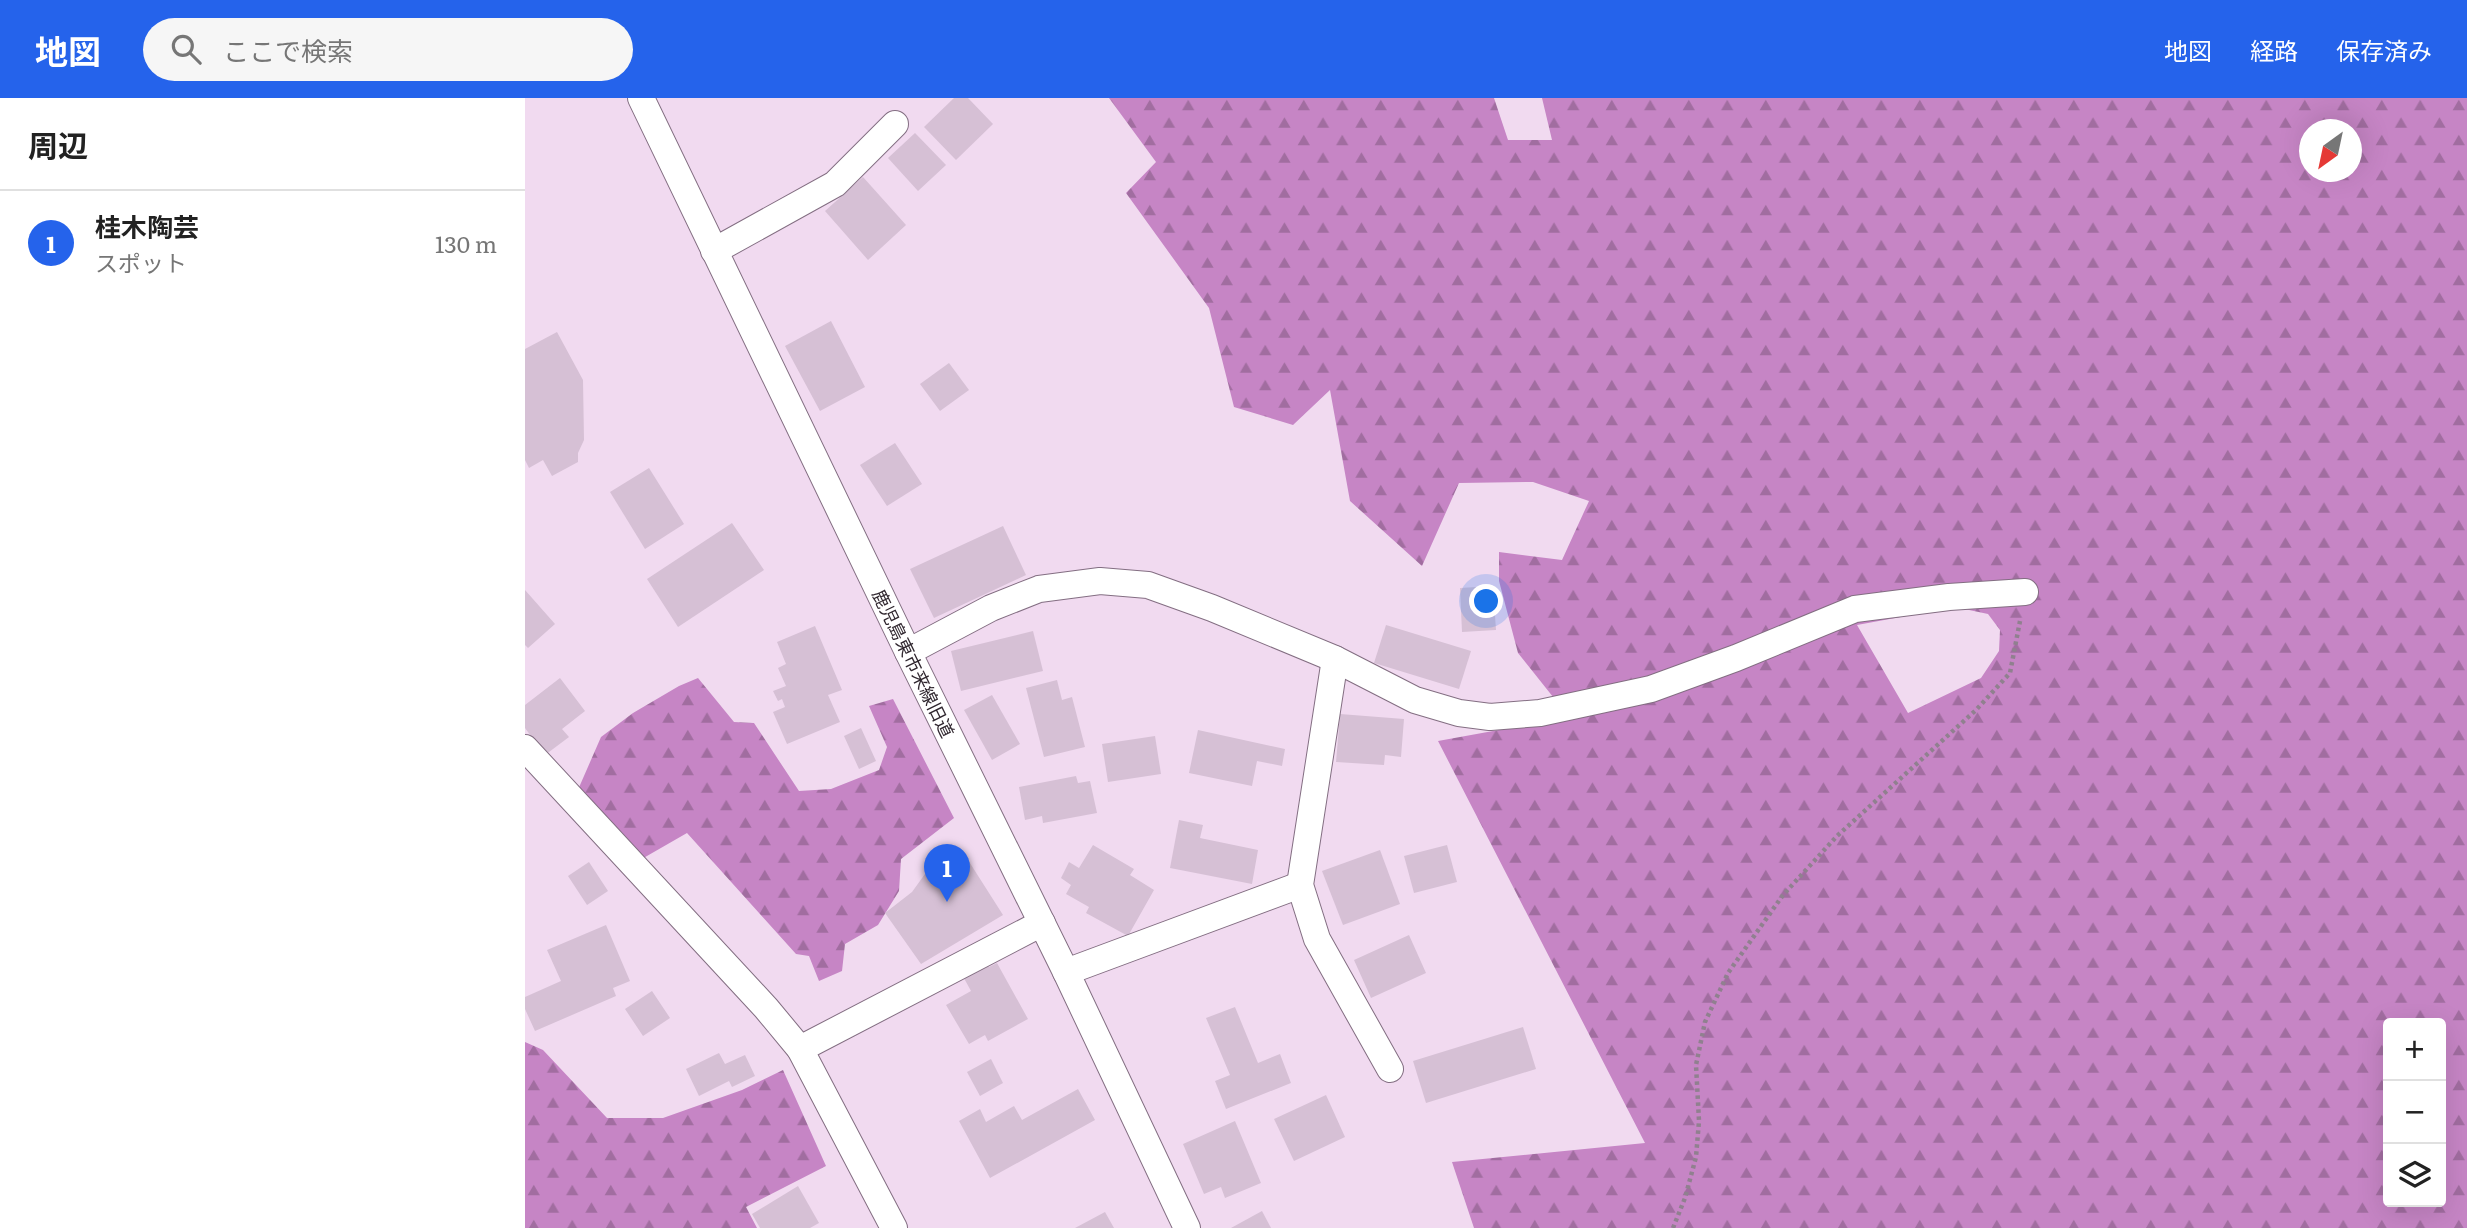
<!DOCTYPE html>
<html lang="ja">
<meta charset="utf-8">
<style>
body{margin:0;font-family:Literata,"Noto Sans JP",serif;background:#f6f6f6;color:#222}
.controls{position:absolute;right:21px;bottom:21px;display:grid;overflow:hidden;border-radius:7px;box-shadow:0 7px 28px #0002}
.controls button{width:63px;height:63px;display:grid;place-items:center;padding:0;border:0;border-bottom:2px solid #e0e0e0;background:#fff;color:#222;font:35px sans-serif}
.compass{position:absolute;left:1774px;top:21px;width:63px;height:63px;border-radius:50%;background:#fff;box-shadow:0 7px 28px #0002;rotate:213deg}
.you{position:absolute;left:962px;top:504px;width:24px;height:24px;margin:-18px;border:5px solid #fff;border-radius:50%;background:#1a73e8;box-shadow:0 0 0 10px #1a73e833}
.badge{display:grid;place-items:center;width:46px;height:46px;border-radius:50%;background:#2563eb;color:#fff;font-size:23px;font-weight:700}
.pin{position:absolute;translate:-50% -58px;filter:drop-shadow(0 2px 4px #0008)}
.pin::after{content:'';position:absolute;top:37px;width:24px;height:21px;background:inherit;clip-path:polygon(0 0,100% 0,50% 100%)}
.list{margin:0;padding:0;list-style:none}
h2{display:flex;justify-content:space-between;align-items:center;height:91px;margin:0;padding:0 28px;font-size:30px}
h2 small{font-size:23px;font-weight:400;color:#767676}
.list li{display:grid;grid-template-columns:46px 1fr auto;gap:21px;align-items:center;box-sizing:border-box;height:105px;padding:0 28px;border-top:2px solid #e0e0e0}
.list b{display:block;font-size:26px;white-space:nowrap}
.list p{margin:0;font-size:23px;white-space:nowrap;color:#767676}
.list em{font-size:23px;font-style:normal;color:#767676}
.icon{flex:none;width:38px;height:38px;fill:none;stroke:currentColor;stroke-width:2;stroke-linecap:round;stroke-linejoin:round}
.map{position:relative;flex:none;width:1942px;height:1130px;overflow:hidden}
header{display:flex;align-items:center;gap:42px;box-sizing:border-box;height:98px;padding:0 35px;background:#2563eb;color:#fff}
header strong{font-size:33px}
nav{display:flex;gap:38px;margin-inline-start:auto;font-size:24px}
.search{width:490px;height:63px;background:#f6f6f6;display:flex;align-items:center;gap:18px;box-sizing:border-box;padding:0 24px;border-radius:38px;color:#767676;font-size:26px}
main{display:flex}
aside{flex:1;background:#fff}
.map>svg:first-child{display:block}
</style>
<header>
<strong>地図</strong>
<div class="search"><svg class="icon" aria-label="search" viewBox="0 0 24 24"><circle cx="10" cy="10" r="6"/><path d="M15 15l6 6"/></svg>ここで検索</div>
<nav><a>地図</a><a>経路</a><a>保存済み</a></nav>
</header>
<main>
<aside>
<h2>周辺<small></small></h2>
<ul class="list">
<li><span class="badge">1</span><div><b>桂木陶芸</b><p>スポット</p></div><em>130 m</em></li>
</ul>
</aside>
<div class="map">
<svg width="1942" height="1130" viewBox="0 0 1942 1130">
<defs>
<pattern id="forest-firs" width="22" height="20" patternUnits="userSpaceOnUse" patternTransform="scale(1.75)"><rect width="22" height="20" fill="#c685c5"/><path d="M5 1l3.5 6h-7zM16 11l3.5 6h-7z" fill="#a16da0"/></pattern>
</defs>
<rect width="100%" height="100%" fill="#f1daf0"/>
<g fill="url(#forest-firs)" fill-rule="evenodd">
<path d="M584,0h385l14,42h44l-10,-42h925v1130h-993l-22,-66 193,-19 -207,-402 131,-24 -51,-64 -19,-72v-29l63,8 27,-59 -56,-19 -74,1 -37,83 -72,-65 -20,-111 -37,35 -59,-18 -25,-99 -83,-115 30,-31zM1784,32h42v42h-42zM1430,509l33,7 12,16 -1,21 -18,27 -73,35 -51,-88zM1863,925h53v179h-53z"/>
<polygon points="173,580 209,624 229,625 274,693 306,691 354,672 362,649 344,608 368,601 429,720 376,761 374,793 353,827 320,846 317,873 294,883 284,858 271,856 162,735 115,762 52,694 76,639 108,615 154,588"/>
<polygon points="0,944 18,952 82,1020 138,1020 217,992 258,972 301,1068 221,1109 232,1130 0,1130"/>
</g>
<g fill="#d6c0d5">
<polygon points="429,0 443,0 468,26 431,62 399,29"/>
<polygon points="390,35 421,67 393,93 363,60"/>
<polygon points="338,79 381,127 343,162 300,113"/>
<polygon points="306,223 340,289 295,313 260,248"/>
<polygon points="32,234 58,282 59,342 53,355 53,364 27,378 18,362 4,370 0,362 0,251"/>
<polygon points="424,265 444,292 415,313 395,286"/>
<polygon points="370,345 397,386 362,408 335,367"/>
<polygon points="124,370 159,426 120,451 85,394"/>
<polygon points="207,425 239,472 153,529 122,481"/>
<polygon points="478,428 501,477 409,520 385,471"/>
<polygon points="968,488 971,532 937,534 935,490"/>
<polygon points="0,492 30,526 3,550 0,547"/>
<polygon points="861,527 946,553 934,591 849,565"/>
<polygon points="290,528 317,592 303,597 315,624 262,646 248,614 260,609 257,601 253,603 248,593 261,588 253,570 261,566 252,544"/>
<polygon points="508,533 518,573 436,593 426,553"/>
<polygon points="35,580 60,613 37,631 44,639 20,657 0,630 0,607"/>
<polygon points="532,582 537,602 547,599 560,649 519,659 501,590"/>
<polygon points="467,597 495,646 467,662 439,612"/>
<polygon points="815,616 879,621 876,659 860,657 859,667 811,664"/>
<polygon points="336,630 351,663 334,671 319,638"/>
<polygon points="673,632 760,651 757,668 732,663 727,688 664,675"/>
<polygon points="630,638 636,676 583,684 577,646"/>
<polygon points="551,678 553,685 565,683 572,715 518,725 517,718 500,722 494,689"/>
<polygon points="654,722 678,727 675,740 733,752 727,786 645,770"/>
<polygon points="568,747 609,771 605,777 629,792 603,838 561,815 564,809 541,796 546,787 536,780 544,764 554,770"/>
<polygon points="922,747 932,784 889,795 879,758"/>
<polygon points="436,751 478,817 396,866 360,815 387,794 405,769"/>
<polygon points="855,752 875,806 818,827 797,773"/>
<polygon points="64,764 83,793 62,807 43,778"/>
<polygon points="81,827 105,883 88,890 91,898 10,933 0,911 0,899 36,883 22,852"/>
<polygon points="884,837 901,875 846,900 829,862"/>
<polygon points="459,860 464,869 472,865 503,921 463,943 460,937 444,946 421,907 446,893 435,873"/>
<polygon points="127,893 145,920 118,938 100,911"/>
<polygon points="710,909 733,965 755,956 766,985 701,1011 690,983 705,977 681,920"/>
<polygon points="998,929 1011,971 901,1005 888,963"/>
<polygon points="194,955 200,966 220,957 230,978 207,989 204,983 174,998 161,971"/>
<polygon points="466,961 478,985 455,998 442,974"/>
<polygon points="553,991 570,1022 465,1080 434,1023 455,1011 461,1024 489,1008 497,1022"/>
<polygon points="801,997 820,1039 769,1063 749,1021"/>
<polygon points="710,1023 736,1085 700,1100 696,1089 679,1096 658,1046"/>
<polygon points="273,1088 294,1125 285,1130 235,1130 227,1116"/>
<polygon points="737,1113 746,1130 706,1130"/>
<polygon points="580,1114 589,1130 550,1130"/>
</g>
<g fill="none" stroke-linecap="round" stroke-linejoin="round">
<g stroke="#836e82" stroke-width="28">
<g id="street">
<polyline points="116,0 383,554 541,874 662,1130"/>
<polyline points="189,153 310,86 370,26"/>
<polyline points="383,554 466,510 514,491 575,483 623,487 687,510 810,561 890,602 934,615 965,619 1015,615 1126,591 1211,560 1330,511 1424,499 1500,494"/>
<polyline points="810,561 775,787 792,841 865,971"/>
<polyline points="0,650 241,910 275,951 369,1130"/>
<polyline points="541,874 775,787"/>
<polyline points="275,951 517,825"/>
</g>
</g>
<polyline stroke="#90808f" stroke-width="4.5" stroke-dasharray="3.5 3.5" stroke-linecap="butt" points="1148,1130 1160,1100 1171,1059 1174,1023 1171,967 1180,924 1203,875 1258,797 1312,738 1451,612 1485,575 1495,523"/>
<use href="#street" stroke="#fff" stroke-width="26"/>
</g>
<g text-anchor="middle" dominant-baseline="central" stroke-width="7" stroke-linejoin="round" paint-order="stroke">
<g font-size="18" fill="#30272f" stroke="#fff">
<text transform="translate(389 565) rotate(64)">鹿児島東市来線旧道</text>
</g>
</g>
</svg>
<div class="controls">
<button>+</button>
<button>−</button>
<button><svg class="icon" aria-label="layers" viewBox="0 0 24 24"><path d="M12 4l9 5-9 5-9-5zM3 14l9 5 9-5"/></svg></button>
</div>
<svg class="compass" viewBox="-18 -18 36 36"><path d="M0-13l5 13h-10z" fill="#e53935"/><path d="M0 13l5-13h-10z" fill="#767676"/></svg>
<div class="you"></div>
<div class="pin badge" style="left:422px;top:804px">1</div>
</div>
</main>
